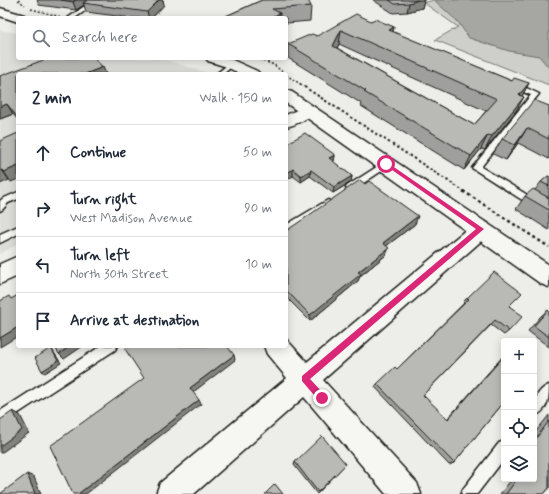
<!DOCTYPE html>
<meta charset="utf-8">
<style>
body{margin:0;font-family:Mynerve,sans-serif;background:#f6f6f7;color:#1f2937}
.controls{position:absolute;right:12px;bottom:12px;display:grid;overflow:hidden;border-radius:4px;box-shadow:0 2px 10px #0003}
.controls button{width:36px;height:36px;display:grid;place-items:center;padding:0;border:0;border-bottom:1px solid #e0e1e3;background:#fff;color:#1f2937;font:20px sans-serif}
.stop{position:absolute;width:12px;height:12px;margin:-9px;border:3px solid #db2777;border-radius:50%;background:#fff}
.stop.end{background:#db2777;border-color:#fff;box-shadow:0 1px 4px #0008}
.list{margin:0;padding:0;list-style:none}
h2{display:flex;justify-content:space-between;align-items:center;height:52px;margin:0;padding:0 16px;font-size:17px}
h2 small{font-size:13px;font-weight:400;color:#747a83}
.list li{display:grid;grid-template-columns:26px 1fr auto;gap:12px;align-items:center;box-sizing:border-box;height:56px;padding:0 16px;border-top:1px solid #e0e1e3}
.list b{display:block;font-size:15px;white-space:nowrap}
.list p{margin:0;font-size:13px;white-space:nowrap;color:#747a83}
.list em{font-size:13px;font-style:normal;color:#747a83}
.icon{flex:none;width:22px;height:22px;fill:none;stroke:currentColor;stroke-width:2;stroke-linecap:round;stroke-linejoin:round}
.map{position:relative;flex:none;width:549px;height:494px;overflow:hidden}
.search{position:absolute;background:#fff;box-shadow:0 2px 10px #0003;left:16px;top:16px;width:272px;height:44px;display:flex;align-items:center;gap:10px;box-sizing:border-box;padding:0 14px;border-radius:4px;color:#747a83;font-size:15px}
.panel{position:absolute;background:#fff;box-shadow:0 2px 10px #0003;left:16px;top:72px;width:272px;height:276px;border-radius:4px}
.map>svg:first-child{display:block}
</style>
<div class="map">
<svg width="549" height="494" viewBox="0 0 549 494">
<rect width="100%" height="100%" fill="#edede9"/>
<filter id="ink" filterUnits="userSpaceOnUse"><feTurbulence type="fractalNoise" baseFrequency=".025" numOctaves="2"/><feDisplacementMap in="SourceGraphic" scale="8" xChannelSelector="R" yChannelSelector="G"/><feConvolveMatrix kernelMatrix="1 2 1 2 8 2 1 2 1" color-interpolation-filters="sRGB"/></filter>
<g filter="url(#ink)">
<polygon fill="#ddddda" points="0,30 18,33 18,58 159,58 211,74 18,74 18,244 0,254"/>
<polygon fill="#cececb" stroke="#757574" points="433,0 549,0 549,85 435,40 458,27 424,3"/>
<polygon fill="#a6a6a3" stroke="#6f6f6d" points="434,0 549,0 549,68 539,56 509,51 469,38 458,22"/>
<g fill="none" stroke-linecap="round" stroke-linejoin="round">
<g stroke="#1c1c1c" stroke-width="3">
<g id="service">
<polygon points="93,0 100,0 75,18 68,18"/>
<polygon points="230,63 235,64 223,74 216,74"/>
<polygon points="510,83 516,83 539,94 481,167 549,208 549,217 472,168 531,95 510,87"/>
<polygon points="386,161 390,164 389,166 353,190 347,190 346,188 347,186"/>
<polygon points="18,192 18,199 8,203 3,209 0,211 0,201 2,199"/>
<polygon points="328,200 333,203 331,205 286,234 286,225"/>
<polygon points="18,226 18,234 0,243 0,234"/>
<polygon points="101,346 117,346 115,350 0,425 0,411"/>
<path d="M549,385c0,13 -1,26 -15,31 0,-13 1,-25 15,-31z"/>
<polygon points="504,441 504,459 477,494 461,494 463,489 499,443"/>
</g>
</g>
<g stroke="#1c1c1c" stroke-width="3">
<g id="minor">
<path d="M308,105l6,2 2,3c-5,8 -21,15 -30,17v-12z"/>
<polygon points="481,221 488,223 491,229 488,235 323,380 417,483 421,494 386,494 304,397 194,494 156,494 160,483 287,378 267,354 264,346 286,346 286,339 307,362 474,223"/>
<polygon points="18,256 18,276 0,284 0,264"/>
</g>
</g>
<g stroke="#1c1c1c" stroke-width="3">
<g id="tertiary">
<polygon points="0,8 24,15 26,18 18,18 18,22 0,16"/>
<polygon points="206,58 228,58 257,71 260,74 240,74 227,67 208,61"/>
<polygon points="286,90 292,92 549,265 549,287 541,284 286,103"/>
</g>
</g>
<g stroke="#1c1c1c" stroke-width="1.5" stroke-dasharray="2 2" stroke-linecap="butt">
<polyline points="18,0 25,5"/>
<polyline points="31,9 61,17"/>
<polyline points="256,58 274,65 285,74"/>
<polyline points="286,75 302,85"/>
</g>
<polyline stroke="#1c1c1c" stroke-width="2" stroke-dasharray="2.5 2.5" stroke-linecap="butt" points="300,84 465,192"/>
<polyline stroke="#1c1c1c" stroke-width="2.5" stroke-dasharray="3 3" stroke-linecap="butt" points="463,191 549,247"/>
<use href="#service" fill="#f6f6f2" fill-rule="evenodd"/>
<use href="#minor" fill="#f6f6f2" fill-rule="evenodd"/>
<use href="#tertiary" fill="#f6f6f2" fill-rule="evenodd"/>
</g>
<g fill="#9f9f9d" stroke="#1c1c1c" fill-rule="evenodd">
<polygon points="37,0 163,0 164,5 152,18 132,18 86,12 84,5 76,10 39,5"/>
<polygon points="262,0 311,6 310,21 286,23 286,18 226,18 226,16"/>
<polygon points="373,0 424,0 422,8 407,12 393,13"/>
<path d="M371,21l23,6 -1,5 119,49 17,2 -7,13 -6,15 -31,39 -4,-1 -17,21 -103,-64 1,-2 -74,-46v-14zM339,44l147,67 -12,14 -137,-77z"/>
<polygon points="18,74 18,120 13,114 0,119 0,76"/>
<polygon points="549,106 549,159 518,143 506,160 493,154 502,139"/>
<polygon points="286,144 335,155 334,161 333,162 352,176 351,182 333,193 310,176 301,182 293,176"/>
<polygon points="549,176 549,230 516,209 525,196 535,190 541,182"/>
<polygon points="415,224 386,246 386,255 360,276 358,281 310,321 286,297 286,231"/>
<polygon points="467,298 509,306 509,331 504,335 491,325 423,395 447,419 504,355 504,402 454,463 449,465 375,387 377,384 397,369 464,303 463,302"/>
<polygon points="548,310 549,311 549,347 528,331 541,316"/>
<polygon points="549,415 549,488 544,494 500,494 512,479 534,479 534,434"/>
<polygon points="295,462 346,464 317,494 294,465"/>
</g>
<g fill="#82827f" stroke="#1c1c1c">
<polygon points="76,0 90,0 83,3 84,5 76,10 73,2"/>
<polygon points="159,0 163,0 164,5 152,18 149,18 147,12"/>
<polygon points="418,0 424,0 422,8 407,12 409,3"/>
<polygon points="280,13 280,18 270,18"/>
<polygon points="394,27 391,41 389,30"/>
<polygon points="341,30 339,44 331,60 333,46"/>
<polygon points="103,67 106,74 85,74"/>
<polygon points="529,83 521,98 519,95"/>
<polygon points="524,97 516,111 485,150 492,136"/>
<polygon points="7,104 13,114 0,119 0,107"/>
<polygon points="527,128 518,143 506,160 515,145"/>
<polygon points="488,135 481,149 464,170 471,156"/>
<polygon points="335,155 334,161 328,165 329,158"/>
<polygon points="18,166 18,179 11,182 4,172"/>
<polygon points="293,169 293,176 286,180 286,174"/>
<polygon points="2,170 9,180 0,184 0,171"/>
<polygon points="311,170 310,176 301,182 301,176"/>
<polygon points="352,176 351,182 333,193 334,187"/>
<polygon points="418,216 415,224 381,250 383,243"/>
<polygon points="389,248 386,255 360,276 358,281 310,321 310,315 358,272"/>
<polygon points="18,327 18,336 0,347 0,338"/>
<polygon points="70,346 83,346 64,359 59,354"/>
<polygon points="51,348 61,363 45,373 42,371"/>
<polygon points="234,355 235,360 192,393 190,388"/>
<polygon points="199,400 201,404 86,494 78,494"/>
<polygon points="13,411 20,415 29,433 1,453 0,453 0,446"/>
<polygon points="27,474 34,477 41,494 35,494"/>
</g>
<g fill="#b9b9b6" stroke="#1c1c1c" fill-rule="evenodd">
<polygon points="61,0 76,0 73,2"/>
<polygon points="88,0 159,0 147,12 83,3"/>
<polygon points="262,0 308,0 311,6 272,9 280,13 270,18 229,18 226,16"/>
<polygon points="389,0 418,0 409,3 395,4"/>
<path d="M356,14l15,7 4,-2 19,8 -5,3 123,51 2,-3 15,5 -10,12 5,2 -32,39 -4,-1 -17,21 -107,-64 2,-1 -78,-47 24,-10 5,2zM341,30l156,69 -23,26 -141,-79z"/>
<polygon points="49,58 93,58 103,67 85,74 18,74 18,118 7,104 0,107 0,76"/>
<polygon points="534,100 549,106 549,139 527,128 515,145 502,139"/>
<polygon points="18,133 18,166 4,172 2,170 0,171 0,141"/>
<polygon points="305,133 335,155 329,158 352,176 334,187 311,170 301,176 293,169 286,174 286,144"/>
<polygon points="548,176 549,176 549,186 541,182"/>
<polygon points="360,180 365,184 369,181 418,216 383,243 389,248 358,272 361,274 310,315 286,290 286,231"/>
<polygon points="533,189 549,198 549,210 525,196"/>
<polygon points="494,272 522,293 509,306 523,316 509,331 495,320 423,395 448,419 504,356 504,402 454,463 377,384 395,367 397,369 469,299 467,298"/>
<polygon points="18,295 18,327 0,338 0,301 9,296 11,299"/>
<polygon points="548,310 549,311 549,337 534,326"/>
<polygon points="54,346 70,346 59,354"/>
<polygon points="129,346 227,346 234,355 190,388 199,400 78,494 73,494 50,446 144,378 125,349"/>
<polygon points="51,348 58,361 42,371 35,358"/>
<polygon points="13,411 22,430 0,446 0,420"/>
<polygon points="549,421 549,488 544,494 506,494 517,479 534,479 534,441"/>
<polygon points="322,436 346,464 318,492 295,462"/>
<polygon points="27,474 35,494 0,494"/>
<polygon points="275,484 283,494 265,494"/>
</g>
</g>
<polygon fill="#db2777" points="385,163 388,163 484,229 310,379 325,395 326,398 325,401 322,403 319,401 302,381 302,376 476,229 385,165"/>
</svg>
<div class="controls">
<button>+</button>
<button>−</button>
<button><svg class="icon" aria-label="locate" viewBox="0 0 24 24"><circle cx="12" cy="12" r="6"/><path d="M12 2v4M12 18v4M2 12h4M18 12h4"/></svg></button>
<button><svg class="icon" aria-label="layers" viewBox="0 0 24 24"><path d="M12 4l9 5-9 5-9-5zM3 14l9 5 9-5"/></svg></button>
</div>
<div class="stop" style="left:386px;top:164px"></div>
<div class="stop end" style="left:322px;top:398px"></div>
<div class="search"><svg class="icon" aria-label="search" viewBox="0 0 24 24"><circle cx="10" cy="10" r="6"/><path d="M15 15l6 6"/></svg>Search here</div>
<section class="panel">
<h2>2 min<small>Walk · 150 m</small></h2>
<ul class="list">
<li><svg class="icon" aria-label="ahead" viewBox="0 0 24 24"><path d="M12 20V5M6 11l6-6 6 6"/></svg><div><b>Continue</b></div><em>50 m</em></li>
<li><svg class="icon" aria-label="right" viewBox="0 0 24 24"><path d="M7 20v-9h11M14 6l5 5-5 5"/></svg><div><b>Turn right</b><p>West Madison Avenue</p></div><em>90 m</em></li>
<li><svg class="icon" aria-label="left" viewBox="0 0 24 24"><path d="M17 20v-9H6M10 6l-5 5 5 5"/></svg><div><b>Turn left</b><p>North 30th Street</p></div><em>10 m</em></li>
<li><svg class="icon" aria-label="arrive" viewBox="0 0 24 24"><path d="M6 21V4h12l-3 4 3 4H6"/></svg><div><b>Arrive at destination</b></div></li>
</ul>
</section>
</div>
